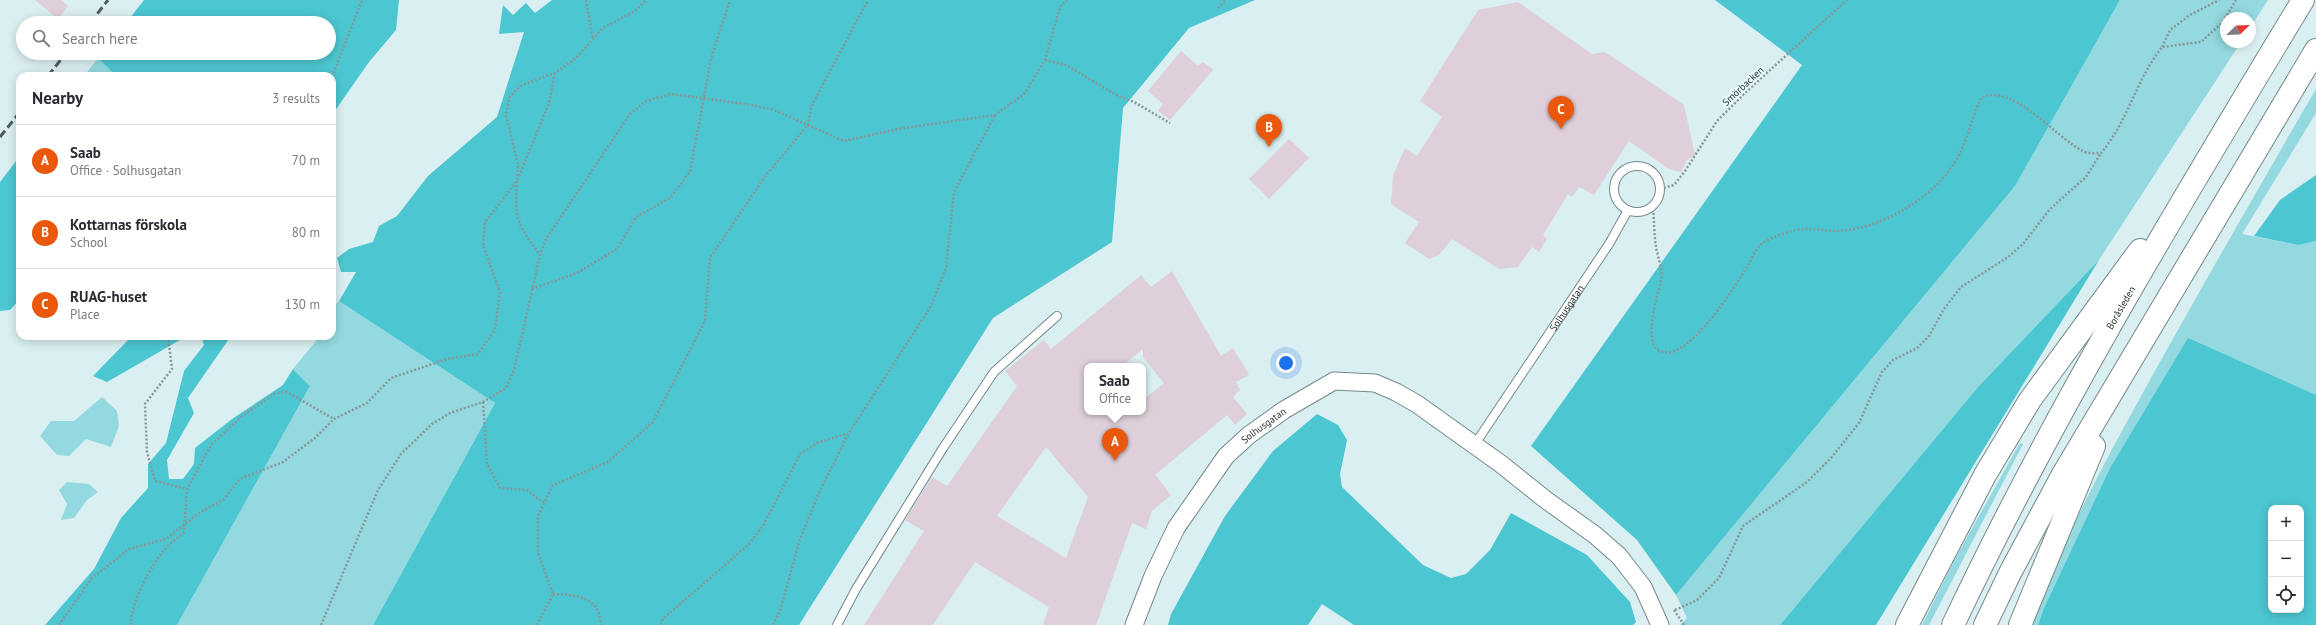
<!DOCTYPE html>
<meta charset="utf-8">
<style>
body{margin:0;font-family:"PT Sans",sans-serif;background:#f2f2f3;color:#2b2b33}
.controls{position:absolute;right:12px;bottom:12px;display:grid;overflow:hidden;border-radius:8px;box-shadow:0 2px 10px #0003}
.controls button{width:36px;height:36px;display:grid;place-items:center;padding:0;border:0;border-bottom:1px solid #e1e1e2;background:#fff;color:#2b2b33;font:20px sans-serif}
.compass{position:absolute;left:2220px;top:12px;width:36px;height:36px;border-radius:50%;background:#fff;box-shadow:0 2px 10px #0003;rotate:67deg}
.you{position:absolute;left:1286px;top:363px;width:14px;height:14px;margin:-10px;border:3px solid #fff;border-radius:50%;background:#1a73e8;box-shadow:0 0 0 6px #1a73e833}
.badge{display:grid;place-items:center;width:26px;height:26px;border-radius:50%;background:#ea580c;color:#fff;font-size:13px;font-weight:700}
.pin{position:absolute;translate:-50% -33px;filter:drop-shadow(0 1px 2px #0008)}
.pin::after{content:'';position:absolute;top:21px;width:14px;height:12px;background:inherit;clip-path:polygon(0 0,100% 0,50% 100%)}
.popup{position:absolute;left:1084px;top:363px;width:62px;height:52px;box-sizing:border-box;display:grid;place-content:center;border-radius:8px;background:#fff;filter:drop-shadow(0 1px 3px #0005);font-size:13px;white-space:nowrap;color:#7c7c81}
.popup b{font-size:15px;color:#2b2b33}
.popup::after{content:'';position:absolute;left:50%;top:100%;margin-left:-8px;border:8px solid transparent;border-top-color:#fff}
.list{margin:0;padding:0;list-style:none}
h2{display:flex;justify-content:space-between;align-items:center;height:52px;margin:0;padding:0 16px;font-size:17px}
h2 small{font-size:13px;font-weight:400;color:#7c7c81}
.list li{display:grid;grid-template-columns:26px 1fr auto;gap:12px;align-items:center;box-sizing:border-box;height:72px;padding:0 16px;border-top:1px solid #e1e1e2}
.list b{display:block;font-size:15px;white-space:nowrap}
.list p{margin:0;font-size:13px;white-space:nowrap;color:#7c7c81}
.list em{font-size:13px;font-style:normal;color:#7c7c81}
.icon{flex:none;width:22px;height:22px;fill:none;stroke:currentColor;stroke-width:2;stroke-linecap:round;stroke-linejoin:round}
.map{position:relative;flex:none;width:2316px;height:625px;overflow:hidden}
.search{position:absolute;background:#fff;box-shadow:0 2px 10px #0003;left:16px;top:16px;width:320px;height:44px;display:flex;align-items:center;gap:10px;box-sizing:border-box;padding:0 14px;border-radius:22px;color:#7c7c81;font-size:15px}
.panel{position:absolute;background:#fff;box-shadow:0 2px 10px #0003;left:16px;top:72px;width:320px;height:268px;border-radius:12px}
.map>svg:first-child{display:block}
</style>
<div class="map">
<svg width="2316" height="625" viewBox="0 0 2316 625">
<rect width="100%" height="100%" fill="#daeff1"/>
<g fill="#93d9df">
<polygon points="2120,0 2268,0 2250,28 2250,18 2226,18 2226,42 2241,42 2099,260 1978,387 1780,625 1680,625 1687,618 1676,595 2015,186"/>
<polygon points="98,58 116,76 84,76"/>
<path d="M2316,89v24l-74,121 55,11 19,-4v154l-207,75 -65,138 -6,17h-6c30,-87 75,-167 119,-247 54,-97 109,-193 165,-289z"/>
<polygon points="339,301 495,403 373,625 177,625 310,386 293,369 320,336 332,336 332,308"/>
<polygon points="102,397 117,411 119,426 111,447 86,439 69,456 57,455 40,436 51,421 74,421"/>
<polygon points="2020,443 2023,444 1929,625 1922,625 1956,557"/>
<polygon points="67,482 89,484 98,492 87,500 74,518 61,520 67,504 59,490"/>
</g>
<g fill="#4cc6d0" fill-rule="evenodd">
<polygon points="144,0 399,0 396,30 369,62 332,115 332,76 116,76 98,58 102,53 329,53 329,23 126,23"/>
<polygon points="552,0 1255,0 1189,28 1123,108 1112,242 993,318 799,625 373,625 495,403 339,301 356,272 341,272 337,258 349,249 373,242 379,226 397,216 428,176 497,117 524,32 499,34 503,5 513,15 526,3 535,13"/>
<polygon points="1715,0 2120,0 2015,186 1676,595 1637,540 1531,446 1802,65"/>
<polygon points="20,156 20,299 10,310 0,311 0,182"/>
<polygon points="2316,175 2316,241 2298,245 2254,236 2280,200"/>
<polygon points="2099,260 1876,625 1780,625 1978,387"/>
<polygon points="132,336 187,336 107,382 93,376"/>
<polygon points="201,336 231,336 188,398 194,413 167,460 169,479 183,479 194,464 195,448 232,419 283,385 293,369 310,386 177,625 45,625 94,569 121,518 148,488 148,464 166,443 184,371 204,345"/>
<path d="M2188,338l128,57v230h-278l6,-17 65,-138zM2271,508h30v102h-30z"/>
<polygon points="1317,414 1338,425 1347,440 1340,474 1342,487 1423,565 1451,578 1466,574 1490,550 1511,513 1587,555 1630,602 1636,622 1633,625 1354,625 1322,604 1308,625 1168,625 1171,614 1225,516 1273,451"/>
</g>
<g fill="#decfda" fill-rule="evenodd">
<polygon points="35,0 61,0 68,6 58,19"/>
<polygon points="1518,2 1592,54 1605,52 1684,105 1695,155 1687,160 1681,172 1669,169 1629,141 1594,195 1579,187 1572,197 1568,194 1543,235 1547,239 1539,252 1532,247 1518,267 1499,269 1452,239 1439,255 1429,259 1405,243 1419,222 1391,204 1393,175 1405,148 1417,156 1442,117 1420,101 1478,10"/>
<polygon points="1181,51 1198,66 1203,62 1213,70 1170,120 1158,111 1163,104 1148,91"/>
<polygon points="1289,139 1309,158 1269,199 1249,179"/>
<path d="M1172,271l49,85 12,-8 16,27 -13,7 4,8 -7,7 14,17 -12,11 -8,-10 -72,60 16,20 -19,16 -6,18 -14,-6 -36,102h-53l6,-18 -74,-45 -42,63h-69l60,-94 -19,-11 27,-43 15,9 70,-100 -12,-15 39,-31 7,9 90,-74 10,12zM1143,349v8l21,26 -21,17v12h-56v-46h35zM1046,447l42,50 -22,61 -69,-42z"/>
</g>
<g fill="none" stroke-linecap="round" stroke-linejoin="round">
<g stroke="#75898a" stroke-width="10">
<g id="lane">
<circle cx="1637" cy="189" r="23"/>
<path id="s1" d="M1475,444l134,-200 19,-34"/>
<polyline points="837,625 856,589 943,448 994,372 1057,316"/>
</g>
</g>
<g stroke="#75898a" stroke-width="19">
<g id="street">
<path id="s2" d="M1134,625l19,-49 23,-48 50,-72 23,-21 35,-25 50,-29 41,2 21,9 21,12 84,60 45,36 49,35 24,21 24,31 17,38"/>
</g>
</g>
<g stroke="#75898a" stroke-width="24">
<g id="highway">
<polyline points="1907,625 1985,475 2030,400 2140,250"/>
<path id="s3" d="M1953,625c102,-216 227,-421 350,-625"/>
<polyline points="1985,625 2010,573 2062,476 2316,50"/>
<polyline points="2020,625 2094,446"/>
</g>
</g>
<g stroke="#889798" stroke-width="2.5" stroke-dasharray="2 2" stroke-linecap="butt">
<polyline points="586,0 593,39"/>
<polyline points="1218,8 1226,0"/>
<polyline points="2162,47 2170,30 2190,15 2219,0"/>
<polyline points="1045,60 1066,65 1116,95 1134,102 1170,123"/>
<polyline points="332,77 362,0"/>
<polyline points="517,176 518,164 506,115 510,96 522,85 555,73 576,58 603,28 635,11 646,0"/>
<path d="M517,181c-3,40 1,43 23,74"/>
<polyline points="1660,189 1674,185 1685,171 1717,121 1746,92 1847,0"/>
<path d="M1653,205c1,14 1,29 3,42 2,11 7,23 5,33 -3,16 -18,59 -3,70 27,18 77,-64 89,-83 4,-6 7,-15 12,-21 9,-9 37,-18 50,-17 9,0 18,2 27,2 45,-1 101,-35 122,-74 10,-19 14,-40 23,-59 30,-17 75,40 102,53 4,3 12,2 18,2 26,-30 35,-73 61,-106l39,-5 21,-19 14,-23"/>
<polyline points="532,289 577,273 617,249 636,217 670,198 690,172 711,59 730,0"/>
<polyline points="168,336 172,369 145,404 147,452 155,481 187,489"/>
<polyline points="483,402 487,464 500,488 527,490 544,503"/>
<path d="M553,594c23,1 47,2 48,31"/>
<polyline points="1674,610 1684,625"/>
<polyline points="1675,610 1697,600 1719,578 1743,526 1807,482 1831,458 1859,423 1882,372 1893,360 1917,348 1929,336 1944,309 1961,287 2008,257 2023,244 2050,209 2086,177 2101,153"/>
<polyline points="59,625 91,579 129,549 166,539 199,513 223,500 240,479 283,462 315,438 334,419 367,403 391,378 447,359 478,354 495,330 500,292 483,245 485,222 517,181 549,103 555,73"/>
<path d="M131,625c0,-23 19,-58 34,-76 5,-6 13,-11 19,-17l3,-43 24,-44 31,-29 34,-23 11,-1 47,27"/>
<polyline points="321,625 378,490 401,454 432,424 450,413 483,402 506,388 514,370 540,255 546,239 630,114 646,101 671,94 752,105 774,110 808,125 811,107 868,0"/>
<polyline points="537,625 553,594 538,553 538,516 553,485 608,462 653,422 705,321 710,258 766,175 808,125 844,141 898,129 995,115 1024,94 1045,60 1060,7 1067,0"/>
<polyline points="661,625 663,619 749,544 763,526 800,454 817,443 848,433"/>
<polyline points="773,625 780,611 799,542 818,495 849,433 931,306 946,268 954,192 995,115"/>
</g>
<use href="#lane" stroke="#fff" stroke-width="8"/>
<use href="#street" stroke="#fff" stroke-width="17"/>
<use href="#highway" stroke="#fff" stroke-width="22"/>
<g stroke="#515b5d" stroke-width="3" stroke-dasharray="8 4" stroke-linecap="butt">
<polyline points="90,23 108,0"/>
<polyline points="48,76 66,53"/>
<polyline points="0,137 20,112"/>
</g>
</g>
<g text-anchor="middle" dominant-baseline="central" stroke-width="4" stroke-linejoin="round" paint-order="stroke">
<g font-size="10" fill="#2b3334" stroke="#e7fdfe">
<text transform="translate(1743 86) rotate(-43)">Smörbacken</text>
<text stroke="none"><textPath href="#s1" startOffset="164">Solhusgatan</textPath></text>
<text stroke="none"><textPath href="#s3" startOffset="359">Boråsleden</textPath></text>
<text stroke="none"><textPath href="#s2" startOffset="242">Solhusgatan</textPath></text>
</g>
</g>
</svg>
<div class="controls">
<button>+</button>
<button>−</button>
<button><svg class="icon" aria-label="locate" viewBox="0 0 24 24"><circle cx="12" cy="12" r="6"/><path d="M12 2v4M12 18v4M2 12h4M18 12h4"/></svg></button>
</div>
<svg class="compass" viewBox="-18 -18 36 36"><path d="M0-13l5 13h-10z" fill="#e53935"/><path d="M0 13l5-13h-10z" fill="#7c7c81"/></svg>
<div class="you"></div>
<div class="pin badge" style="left:1115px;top:461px">A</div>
<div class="popup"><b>Saab</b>Office</div>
<div class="pin badge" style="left:1269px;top:147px">B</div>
<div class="pin badge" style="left:1561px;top:129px">C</div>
<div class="search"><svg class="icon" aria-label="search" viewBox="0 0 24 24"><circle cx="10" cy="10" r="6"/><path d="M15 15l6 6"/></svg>Search here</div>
<section class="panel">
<h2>Nearby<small>3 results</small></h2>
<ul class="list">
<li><span class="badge">A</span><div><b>Saab</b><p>Office · Solhusgatan</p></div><em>70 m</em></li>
<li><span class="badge">B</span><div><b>Kottarnas förskola</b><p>School</p></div><em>80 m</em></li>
<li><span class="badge">C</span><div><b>RUAG-huset</b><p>Place</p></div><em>130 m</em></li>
</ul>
</section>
</div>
